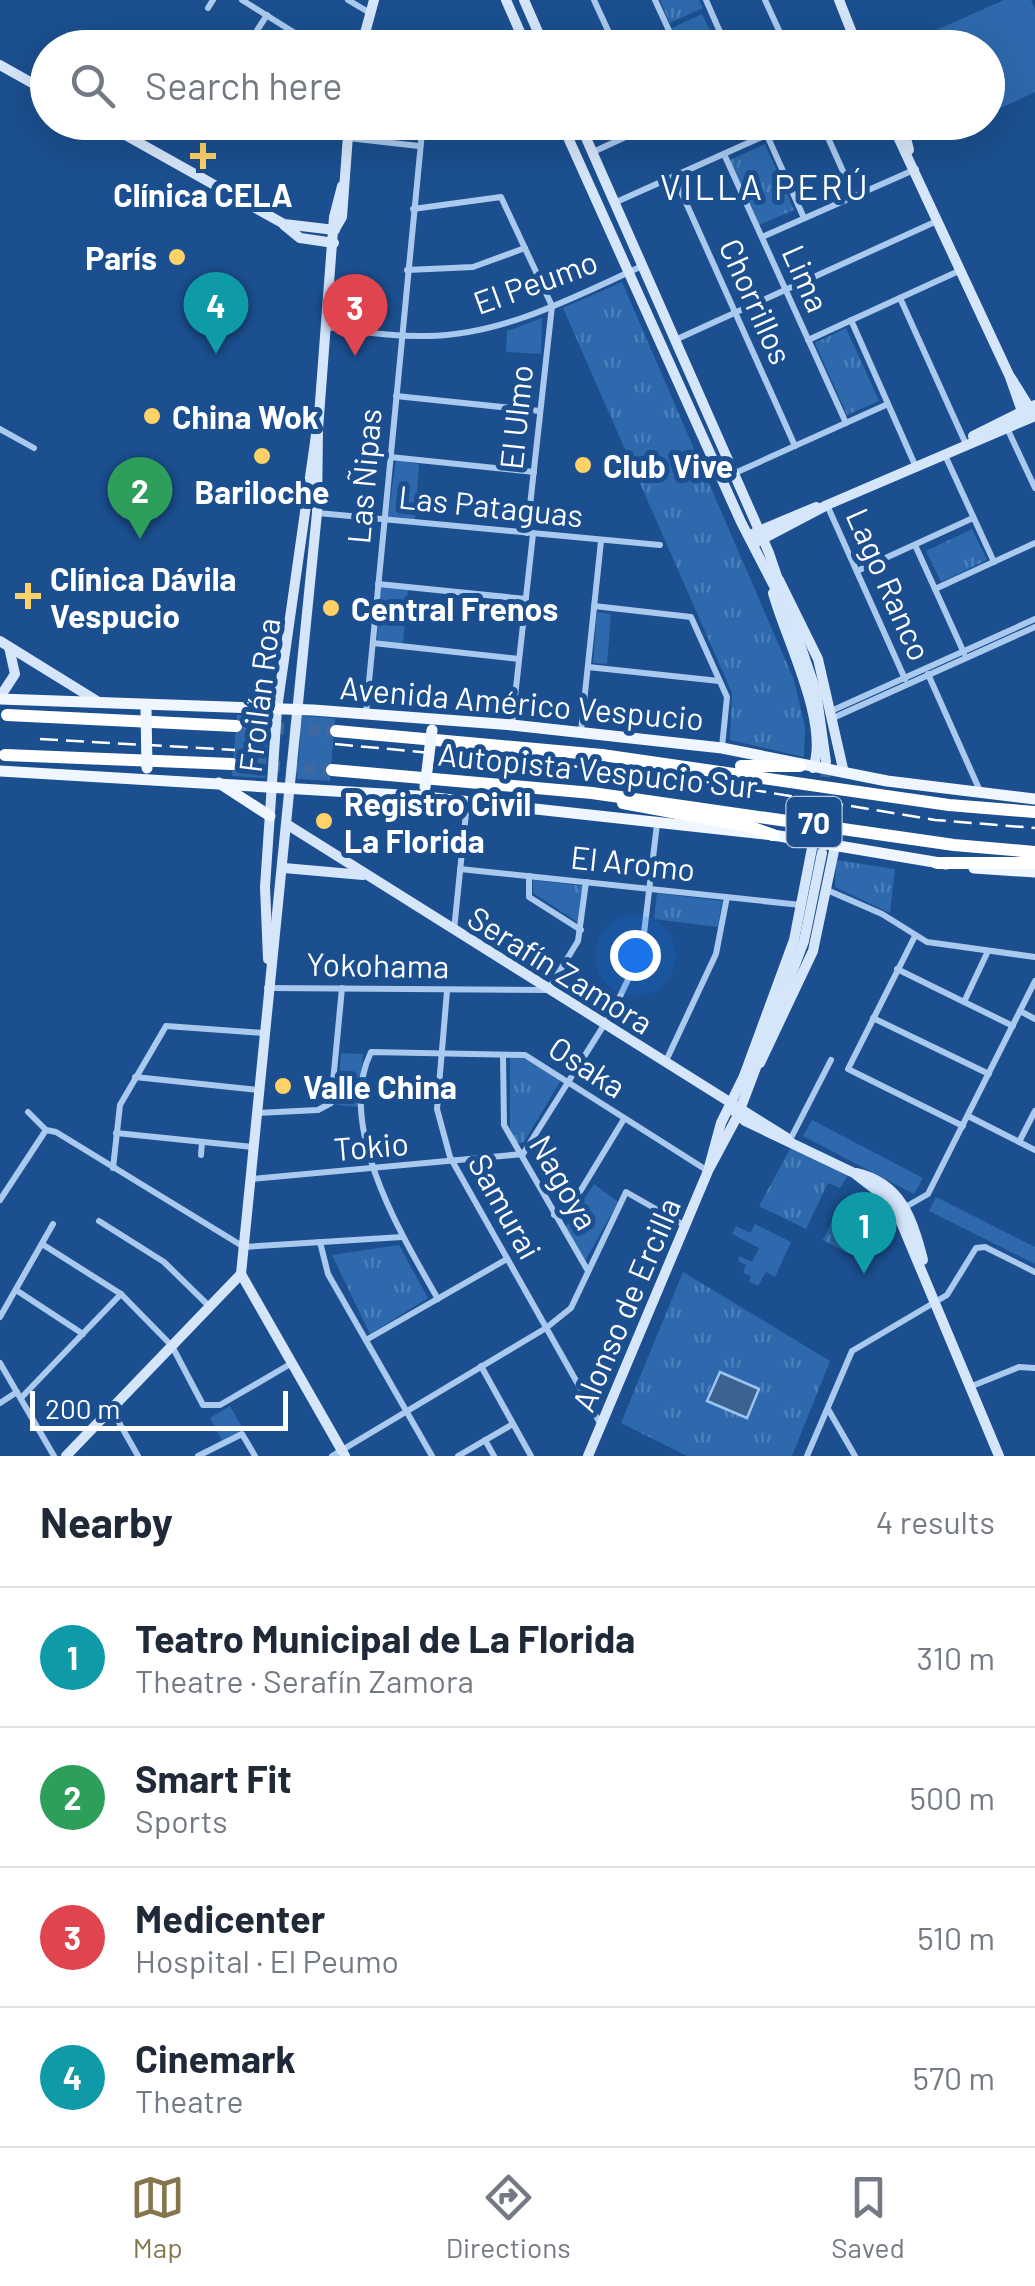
<!DOCTYPE html>
<meta charset="utf-8">
<style>
body{margin:0;font-family:Barlow,sans-serif;background:#f2f2f3;color:#1f2937}
.scale{position:absolute;left:30px;bottom:25px;width:258px;box-sizing:border-box;padding-left:10px;border:5px solid #fff;border-top:0;font-size:28px;line-height:35px;white-space:nowrap;color:#fff;-webkit-text-stroke:8px #1b4f8f;paint-order:stroke}
.you{position:absolute;left:635px;top:955px;width:35px;height:35px;margin:-25px;border:8px solid #fff;border-radius:50%;background:#1a73e8;box-shadow:0 0 0 15px #1a73e833}
.badge{display:grid;place-items:center;width:65px;height:65px;border-radius:50%;background:#84754c;color:#fff;font-size:32px;font-weight:700}
.pin{position:absolute;translate:-50% -82px;filter:drop-shadow(0 2px 5px #0008)}
.pin::after{content:'';position:absolute;top:52px;width:35px;height:30px;background:inherit;clip-path:polygon(0 0,100% 0,50% 100%)}
.list{margin:0;padding:0;list-style:none}
h2{display:flex;justify-content:space-between;align-items:center;height:130px;margin:0;padding:0 40px;font-size:42px}
h2 small{font-size:32px;font-weight:400;color:#747a83}
.list li{display:grid;grid-template-columns:65px 1fr auto;gap:30px;align-items:center;box-sizing:border-box;height:140px;padding:0 40px;border-top:2px solid #e0e1e3}
.list b{display:block;font-size:38px;white-space:nowrap}
.list p{margin:0;font-size:32px;white-space:nowrap;color:#747a83}
.list em{font-size:32px;font-style:normal;color:#747a83}
.icon{flex:none;width:55px;height:55px;fill:none;stroke:currentColor;stroke-width:2;stroke-linecap:round;stroke-linejoin:round}
.map{position:relative;flex:none;width:1035px;height:1456px;overflow:hidden}
.search{position:absolute;background:#fff;box-shadow:0 10px 40px #0002;left:30px;right:30px;top:30px;height:110px;display:flex;align-items:center;gap:25px;box-sizing:border-box;padding:0 35px;border-radius:55px;color:#747a83;font-size:38px}
.sheet{height:690px;background:#fff}
nav{display:flex;justify-content:space-around;align-items:center;box-sizing:border-box;height:140px;border-top:2px solid #e0e1e3;background:#fff;font-size:28px;color:#747a83}
nav a{display:grid;justify-items:center;gap:5px}
nav .on{color:#84754c}
.map>svg:first-child{display:block}
</style>
<div class="map">
<svg width="1035" height="1456" viewBox="0 0 1035 1456">
<defs>
<pattern id="park-tufts" width="24" height="20" patternUnits="userSpaceOnUse" patternTransform="scale(2.5)"><rect width="24" height="20" fill="#2e69ad"/><path d="M3 7l-1-3M5 7V3M7 7l1-3M15 17l-1-3M17 17v-4M19 17l1-3" fill="none" stroke="#4d80b9"/></pattern>
</defs>
<rect width="100%" height="100%" fill="#1b4f8f"/>
<g fill="#2e69ad">
<polygon points="1004,0 1031,0 1035,9 1035,92 988,114 988,48 898,47"/>
<polygon points="702,14 711,33 681,47 672,28"/>
<polygon points="919,123 968,123 927,141"/>
<polygon points="542,318 541,354 506,352 507,331"/>
<polygon points="396,460 419,464 415,519 388,516"/>
<polygon points="381,587 408,590 403,643 377,640"/>
<polygon points="597,612 611,614 607,664 593,663"/>
<polygon points="302,716 335,718 330,781 297,779"/>
<polygon points="341,1053 363,1054 359,1107 337,1105"/>
<polygon points="812,1120 923,1178 914,1194 803,1136"/>
<polygon points="594,1184 618,1202 584,1263 565,1228"/>
<polygon points="936,1197 1035,1247 1035,1264 929,1211"/>
<polygon points="755,1224 791,1242 775,1277 766,1272 758,1286 749,1282 751,1276 743,1273 746,1265 738,1261 739,1256 752,1262 759,1248 732,1234 736,1226 750,1233"/>
<polygon points="230,1406 244,1431 223,1442 210,1418"/>
</g>
<g fill="url(#park-tufts)">
<polygon points="660,0 699,0 703,8 670,23"/>
<polygon points="765,144 794,210 759,225 730,160"/>
<polygon points="622,282 794,680 805,727 804,757 730,740 732,693 563,308"/>
<polygon points="846,328 879,401 847,415 815,343"/>
<polygon points="972,529 987,560 941,582 926,551"/>
<polygon points="237,715 269,717 265,778 232,776"/>
<polygon points="836,860 895,869 890,913 835,887"/>
<polygon points="533,880 584,886 579,923 533,893"/>
<polygon points="657,893 722,901 718,927 654,919"/>
<polygon points="510,1058 523,1058 561,1080 524,1142 517,1144 510,1128"/>
<polygon points="791,1147 848,1175 840,1188 828,1183 806,1229 759,1206"/>
<polygon points="835,1216 856,1228 845,1252 823,1240"/>
<polygon points="399,1245 428,1298 370,1334 332,1255"/>
<polygon points="683,1272 830,1361 792,1456 687,1456 621,1423"/>
</g>
<polygon fill="#3c6290" stroke="#9cc4f0" stroke-width="2.5" points="720,1372 759,1389 747,1418 707,1401"/>
<g fill="none" stroke-linecap="round" stroke-linejoin="round">
<polyline stroke="#3d69a0" stroke-width="10" stroke-dasharray="10 5" stroke-linecap="butt" points="822,852 826,764"/>
<g stroke="#3d69a0" stroke-width="12" stroke-dasharray="12 6" stroke-linecap="butt">
<polyline points="236,726 336,731"/>
<polyline points="232,764 332,770"/>
</g>
<g stroke="#a9c9ee" stroke-width="6">
<polyline points="242,0 319,48"/>
<polyline points="348,0 370,13"/>
<polyline points="594,0 616,48"/>
<polyline points="655,0 677,48"/>
<polyline points="706,0 727,48"/>
<polyline points="765,0 787,48"/>
<polyline points="208,8 213,0"/>
<polyline points="254,35 267,15"/>
<polyline points="687,48 720,32"/>
<polyline points="825,48 855,34"/>
<polyline points="761,122 804,218"/>
<polyline points="821,122 854,196"/>
<polyline points="348,138 419,146"/>
<polyline points="593,152 658,122"/>
<polyline points="724,154 846,423"/>
<polyline points="674,176 795,446"/>
<polyline points="614,203 766,135"/>
<polyline points="413,209 501,197 552,306 527,533"/>
<polyline points="762,237 916,169"/>
<polyline points="407,270 473,267 525,248"/>
<polyline points="900,298 965,442"/>
<polyline points="851,320 915,465"/>
<path d="M326,327c33,4 67,10 101,9 76,-1 145,-38 213,-69"/>
<polyline points="675,340 937,221"/>
<polyline points="808,340 961,270"/>
<polyline points="396,396 540,411"/>
<polyline points="1007,428 1035,488"/>
<polyline points="0,429 34,448"/>
<polyline points="944,453 994,562"/>
<polyline points="390,457 534,472"/>
<polyline points="735,473 888,404"/>
<polyline points="827,505 905,679"/>
<polyline points="318,513 660,545"/>
<polyline points="915,545 964,653"/>
<polyline points="857,571 973,518"/>
<polyline points="378,584 526,599"/>
<polyline points="935,589 1035,543"/>
<polyline points="594,606 691,617 727,697 722,747"/>
<polyline points="373,643 519,659"/>
<polyline points="588,667 719,681"/>
<polyline points="928,674 980,791"/>
<polyline points="831,711 1035,619"/>
<polyline points="366,713 423,122"/>
<polyline points="833,718 1035,627"/>
<polyline points="512,724 533,534"/>
<polyline points="581,731 601,541"/>
<polyline points="460,869 801,905"/>
<polyline points="529,876 529,897 581,930"/>
<polyline points="827,890 882,914 927,942 1035,957"/>
<polyline points="454,930 467,803"/>
<polyline points="915,936 848,1069 963,1126"/>
<polyline points="897,969 1013,1026"/>
<polyline points="267,988 548,990 578,941 586,882"/>
<polyline points="447,991 437,1109 450,1157 601,1425"/>
<polyline points="964,1002 988,951"/>
<polyline points="1020,1011 1035,1019"/>
<polyline points="873,1018 989,1074"/>
<polyline points="503,1055 504,1125 588,1271"/>
<polyline points="665,1063 716,954 727,897"/>
<polyline points="135,1077 258,1090"/>
<polyline points="28,1112 46,1130 56,1132 244,1247 402,1237"/>
<polyline points="257,1113 318,1110 331,1103 342,988"/>
<polyline points="968,1116 1035,1150"/>
<polyline points="116,1133 253,1147"/>
<polyline points="790,1140 831,1060"/>
<polyline points="1019,1142 1035,1111"/>
<polyline points="201,1155 202,1142"/>
<polyline points="113,1168 120,1105 166,1026 263,1033"/>
<polyline points="251,1179 523,1154 614,1009 642,950 657,824"/>
<polyline points="0,1200 46,1130"/>
<polyline points="902,1209 928,1194 1035,981"/>
<polyline points="554,1215 581,1190 624,1119"/>
<polyline points="99,1221 164,1262 210,1307"/>
<polyline points="320,1242 328,1274 432,1456"/>
<polyline points="42,1244 121,1294 172,1346 203,1405 220,1405 292,1363"/>
<polyline points="16,1290 83,1334"/>
<path d="M438,1299c-36,-63 -103,-173 -67,-247l154,3 183,116"/>
<polyline points="0,1317 53,1224"/>
<polyline points="366,1340 507,1259"/>
<polyline points="0,1363 54,1456"/>
<polyline points="481,1366 531,1456"/>
<polyline points="972,1386 1019,1367 1035,1368"/>
<polyline points="21,1398 121,1294"/>
<polyline points="0,1403 17,1392"/>
<polyline points="828,1409 855,1456"/>
<polyline points="112,1410 138,1456"/>
<polyline points="485,1440 494,1456"/>
<polyline points="198,1456 242,1434 255,1456"/>
<polyline points="332,1456 546,1328 571,1308 626,1192 684,1225"/>
<polyline points="458,1456 513,1424"/>
<polyline points="807,1456 852,1351 947,1295 976,1248 985,1247 1035,1272"/>
</g>
<g stroke="#d6e6fa" stroke-width="10">
<polyline points="506,0 527,48"/>
<polyline points="524,0 545,48"/>
<polyline points="839,0 858,48"/>
<polyline points="361,48 374,0"/>
<polyline points="0,65 48,92"/>
<polyline points="102,122 284,224 335,230"/>
<polyline points="561,122 741,522 774,586"/>
<polyline points="579,122 769,553 816,691 826,762"/>
<polyline points="891,122 1010,377 1025,420"/>
<polyline points="902,122 909,150"/>
<polyline points="284,225 300,238 334,243"/>
<polyline points="335,229 342,217 349,122"/>
<polyline points="1011,378 1031,410"/>
<polyline points="973,436 1035,405"/>
<polyline points="754,533 816,507"/>
<polyline points="757,542 827,505 1035,416"/>
<polyline points="779,580 818,659 844,773"/>
<path d="M773,593c12,45 57,130 40,175"/>
<polyline points="0,641 97,701"/>
<polyline points="0,697 15,674 9,647"/>
<polyline points="288,825 787,1138"/>
<polyline points="284,868 363,875"/>
<polyline points="268,959 265,887 277,709 316,435"/>
<polyline points="760,1063 813,951 835,846"/>
<polyline points="744,1076 794,940 813,843"/>
<polyline points="735,1112 745,1121 854,1173 893,1203 999,1456"/>
<polyline points="709,1167 721,1123 746,1072"/>
<path d="M856,1173c45,10 57,46 67,87"/>
<polyline points="241,1274 317,513 318,429 334,217 342,186"/>
<polyline points="241,1274 345,1456"/>
<polyline points="66,1456 241,1274"/>
<polyline points="588,1456 708,1171 738,1115 804,941 822,853"/>
</g>
<g stroke="#f0f6ff" stroke-width="11">
<polyline points="0,699 313,710 512,725 722,748 887,781 1035,799"/>
<polyline points="0,771 417,796 773,835 946,864"/>
<polyline points="219,783 270,816"/>
<polyline points="974,868 1035,872"/>
</g>
<g stroke="#fff" stroke-width="12">
<polyline points="7,715 236,726"/>
<polyline points="336,731 602,755 949,805 1035,812"/>
<polyline points="5,755 232,764"/>
<polyline points="741,766 800,766"/>
<polyline points="332,770 592,793 954,845 1035,852"/>
<polyline points="623,803 748,826 773,835"/>
<polyline points="937,863 1035,863"/>
</g>
<g stroke="#fff" stroke-width="2.5" stroke-dasharray="18 8" stroke-linecap="butt">
<polyline points="40,739 235,750"/>
<polyline points="335,744 657,774 935,820 1035,828"/>
</g>
<g stroke="#f0f6ff" stroke-width="11">
<polyline points="146,710 147,768"/>
<polyline points="425,787 432,730"/>
</g>
</g>
<g fill="#ffd166" stroke="#1b4f8f" stroke-width="4">
<path d="M198 141h10v10h10v10h-10v10h-10v-10h-10v-10h10z"/>
<circle cx="177" cy="257" r="10"/>
<circle cx="152" cy="416" r="10"/>
<circle cx="262" cy="456" r="10"/>
<circle cx="583" cy="465" r="10"/>
<path d="M23 581h10v10h10v10h-10v10h-10v-10h-10v-10h10z"/>
<circle cx="331" cy="608" r="10"/>
<circle cx="324" cy="821" r="10"/>
<circle cx="283" cy="1086" r="10"/>
</g>
<g text-anchor="middle" dominant-baseline="central" stroke-width="10" stroke-linejoin="round" paint-order="stroke">
<rect fill="#1b4f8f" stroke="#bbcadd" stroke-width="2.5" x="786.5" y="797" width="55" height="50" rx="8"/>
<g font-size="30" font-weight="bold" fill="#fff">
<text x="814" y="822">70</text>
</g>
<g font-size="32" font-weight="bold" fill="#fff" stroke="#1b4f8f" text-anchor="start">
<text x="203" y="194" text-anchor="middle">Clínica CELA</text>
<text x="157" y="257" text-anchor="end">París</text>
<text x="172" y="416">China Wok</text>
<text x="603" y="465">Club Vive</text>
<text x="262" y="491" text-anchor="middle">Bariloche</text>
<text x="50" y="578">Clínica Dávila<tspan x="50" dy="37">Vespucio</tspan></text>
<text x="351" y="608">Central Frenos</text>
<text x="344" y="803">Registro Civil<tspan x="344" dy="37">La Florida</tspan></text>
<text x="303" y="1086">Valle China</text>
</g>
<g font-size="32" fill="#fff" stroke="#1b4f8f">
<text transform="translate(807 278) rotate(66)">Lima</text>
<text transform="translate(535 281) rotate(-20)">El Peumo</text>
<text transform="translate(757 301) rotate(66)">Chorrillos</text>
<text transform="translate(515 417) rotate(-84)">El Ulmo</text>
<text transform="translate(363 476) rotate(-85)">Las Ñipas</text>
<text transform="translate(491 505) rotate(6)">Las Pataguas</text>
<text transform="translate(890 584) rotate(66)">Lago Ranco</text>
<text transform="translate(258 695) rotate(-83)">Froilán Roa</text>
<text transform="translate(522 702) rotate(5)">Avenida Américo Vespucio</text>
<text transform="translate(598 769) rotate(6)">Autopista Vespucio Sur</text>
<text transform="translate(633 862) rotate(6)">El Aromo</text>
<text transform="translate(378 964) rotate(1)">Yokohama</text>
<text transform="translate(561 969) rotate(32)">Serafín Zamora</text>
<text transform="translate(588 1066) rotate(33)">Osaka</text>
<text transform="translate(371 1145) rotate(-5)">Tokio</text>
<text transform="translate(565 1182) rotate(60)">Nagoya</text>
<text transform="translate(506 1206) rotate(61)">Samurai</text>
<text transform="translate(625 1304) rotate(-67)">Alonso de Ercilla</text>
</g>
<g font-size="35" letter-spacing="2.5" fill="#fff" stroke="#1b4f8f">
<text x="765" y="186">VILLA PERÚ</text>
</g>
</g>
</svg>
<div class="scale">200 m</div>
<div class="you"></div>
<div class="pin badge" style="left:864px;top:1274px;background:#0f9aa8">1</div>
<div class="pin badge" style="left:140px;top:539px;background:#2e9e5b">2</div>
<div class="pin badge" style="left:355px;top:356px;background:#e0444e">3</div>
<div class="pin badge" style="left:216px;top:354px;background:#0f9aa8">4</div>
<div class="search"><svg class="icon" aria-label="search" viewBox="0 0 24 24"><circle cx="10" cy="10" r="6"/><path d="M15 15l6 6"/></svg>Search here</div>
</div>
<section class="sheet">
<h2>Nearby<small>4 results</small></h2>
<ul class="list">
<li><span class="badge" style="background:#0f9aa8">1</span><div><b>Teatro Municipal de La Florida</b><p>Theatre · Serafín Zamora</p></div><em>310 m</em></li>
<li><span class="badge" style="background:#2e9e5b">2</span><div><b>Smart Fit</b><p>Sports</p></div><em>500 m</em></li>
<li><span class="badge" style="background:#e0444e">3</span><div><b>Medicenter</b><p>Hospital · El Peumo</p></div><em>510 m</em></li>
<li><span class="badge" style="background:#0f9aa8">4</span><div><b>Cinemark</b><p>Theatre</p></div><em>570 m</em></li>
</ul>
</section>
<nav>
<a class="on"><svg class="icon" aria-label="map" viewBox="0 0 24 24"><path d="M3 6l6-2 6 2 6-2v14l-6 2-6-2-6 2zM9 4v14M15 6v14"/></svg>Map</a>
<a><svg class="icon" aria-label="directions" viewBox="0 0 24 24"><path d="M12 3l9 9-9 9-9-9zM9 14v-3h6M13 9l2 2-2 2"/></svg>Directions</a>
<a><svg class="icon" aria-label="saved" viewBox="0 0 24 24"><path d="M7 4h10v16l-5-4-5 4z"/></svg>Saved</a>
</nav>
